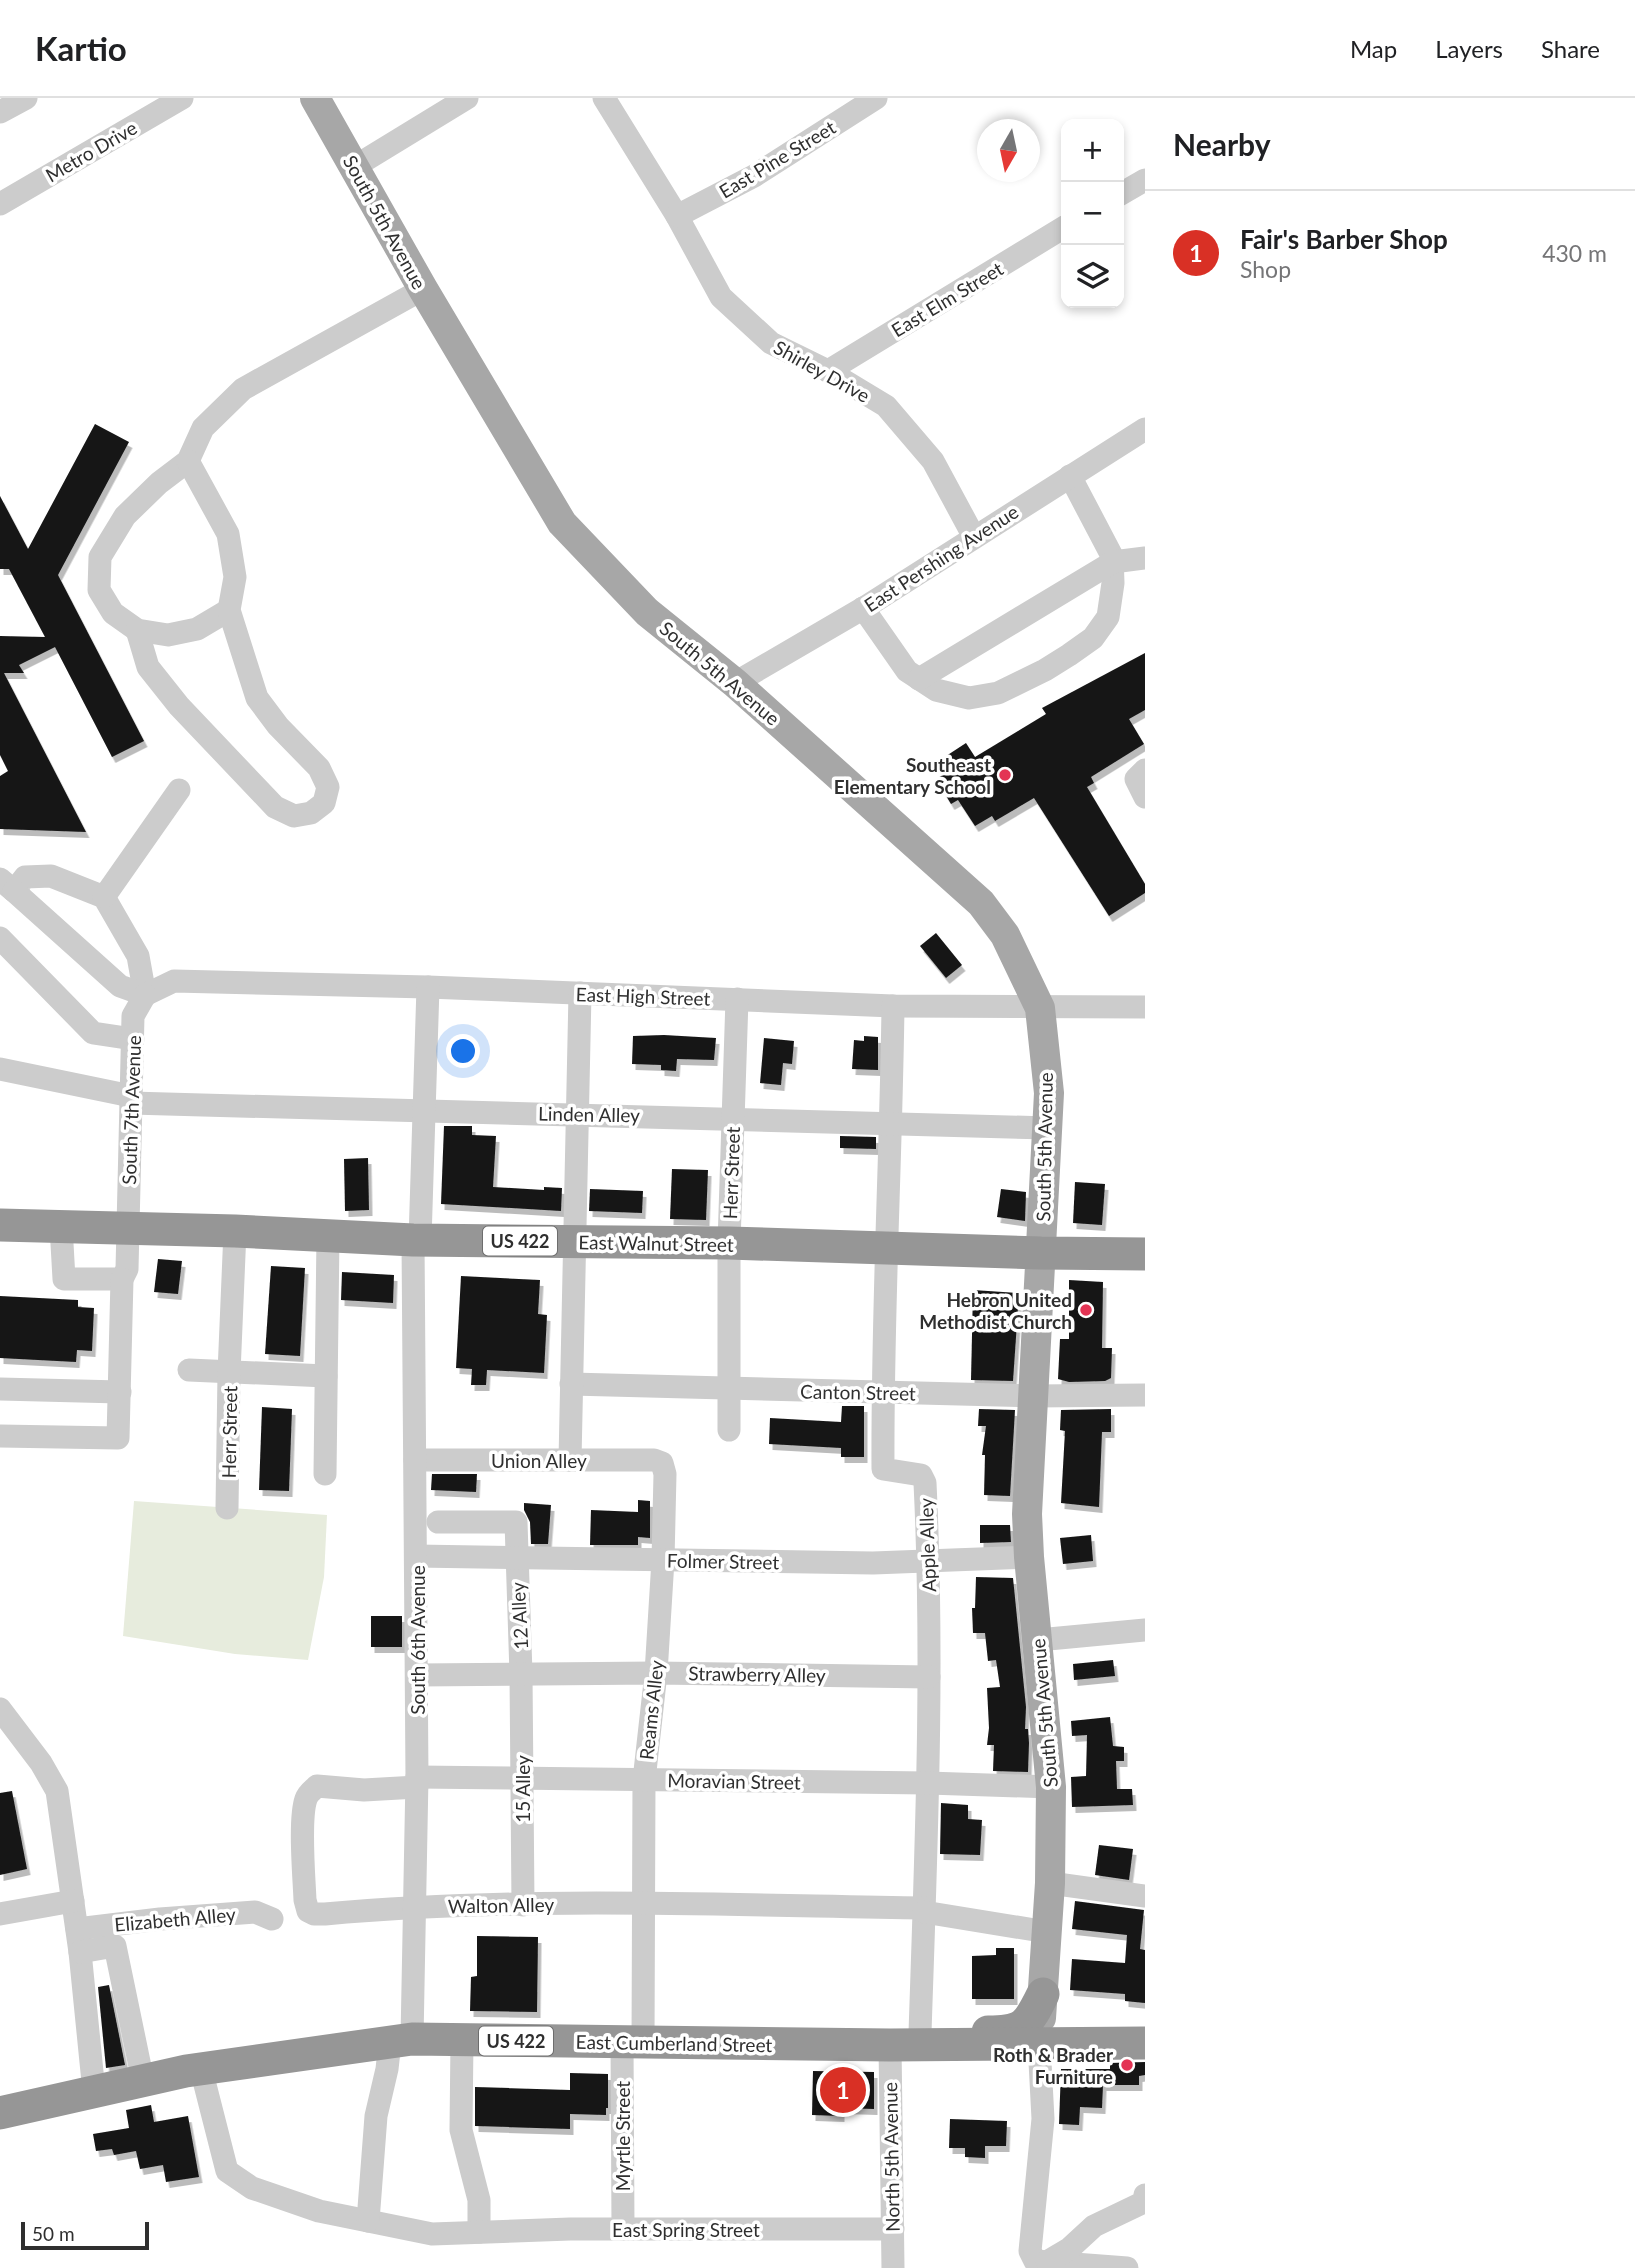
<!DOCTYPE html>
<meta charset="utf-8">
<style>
body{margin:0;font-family:Lato,sans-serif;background:#f6f6f6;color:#202124}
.controls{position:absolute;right:21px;top:21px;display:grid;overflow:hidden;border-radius:14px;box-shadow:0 4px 10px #0003}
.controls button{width:63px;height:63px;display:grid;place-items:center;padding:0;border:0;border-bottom:2px solid #e0e0e0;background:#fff;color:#202124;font:35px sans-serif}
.compass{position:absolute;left:977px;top:21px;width:63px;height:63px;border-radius:50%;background:#fff;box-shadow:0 4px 10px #0003;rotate:189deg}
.scale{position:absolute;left:21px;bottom:18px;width:128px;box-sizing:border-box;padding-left:7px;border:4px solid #2f2f2f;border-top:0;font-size:19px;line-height:24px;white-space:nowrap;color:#2f2f2f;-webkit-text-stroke:5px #fff;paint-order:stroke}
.you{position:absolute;left:464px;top:954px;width:24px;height:24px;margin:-18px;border:5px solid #fff;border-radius:50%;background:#1a73e8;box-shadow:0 0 0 10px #1a73e833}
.badge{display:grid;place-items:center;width:46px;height:46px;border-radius:50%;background:#d93025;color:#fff;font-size:23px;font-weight:700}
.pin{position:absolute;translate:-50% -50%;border:4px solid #fff;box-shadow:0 2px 7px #0006}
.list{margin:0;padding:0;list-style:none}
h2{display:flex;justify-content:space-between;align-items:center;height:91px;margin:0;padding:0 28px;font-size:30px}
h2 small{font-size:23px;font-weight:400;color:#757577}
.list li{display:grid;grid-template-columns:46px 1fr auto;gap:21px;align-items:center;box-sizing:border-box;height:126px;padding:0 28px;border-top:2px solid #e0e0e0}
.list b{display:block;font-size:26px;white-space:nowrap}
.list p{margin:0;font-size:23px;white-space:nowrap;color:#757577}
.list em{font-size:23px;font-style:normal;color:#757577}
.icon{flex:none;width:38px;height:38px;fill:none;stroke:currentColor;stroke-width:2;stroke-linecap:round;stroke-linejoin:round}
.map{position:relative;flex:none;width:1145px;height:2170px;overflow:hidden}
header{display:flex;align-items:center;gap:42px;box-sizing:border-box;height:98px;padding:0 35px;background:#fff;border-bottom:2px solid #e0e0e0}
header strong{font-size:33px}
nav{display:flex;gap:38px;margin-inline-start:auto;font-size:24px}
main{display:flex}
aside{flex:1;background:#fff}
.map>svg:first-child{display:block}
</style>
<header>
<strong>Kartio</strong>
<nav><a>Map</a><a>Layers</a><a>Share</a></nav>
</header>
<main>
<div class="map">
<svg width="1145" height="2170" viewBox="0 0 1145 2170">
<defs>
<filter id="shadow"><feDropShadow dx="3.5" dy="6" stdDeviation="0" flood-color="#0004"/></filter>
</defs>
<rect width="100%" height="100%" fill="#fff"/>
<polygon fill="#e7ecdd" points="134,1403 327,1417 324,1479 308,1562 235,1556 123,1538"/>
<g fill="#161616" filter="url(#shadow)">
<polygon points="95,326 129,344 58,477 144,643 112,659 55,549 19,567 24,575 4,575 86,734 0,731 0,678 8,673 0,657 0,538 45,539 9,471 0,471 0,398 28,451"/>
<polygon points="1145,555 1145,612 1129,621 1144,646 1091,679 1094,685 1087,689 1145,786 1145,795 1109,818 1034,700 995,723 992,718 975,728 958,702 951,706 936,681 948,674 940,662 966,645 975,659 1046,616 1042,610"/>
<polygon points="936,835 962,867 946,880 920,848"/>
<polygon points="664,937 716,940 714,962 677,961 676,973 661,972 661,967 632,966 633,938"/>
<polygon points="864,938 878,939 878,972 852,971 854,942 864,943"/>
<polygon points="764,940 794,943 792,966 783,965 781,987 760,985"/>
<polygon points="444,1028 472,1028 472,1037 496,1038 493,1089 544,1092 544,1089 562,1090 561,1113 441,1106"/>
<polygon points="840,1038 876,1039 876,1051 840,1050"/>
<polygon points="368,1060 369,1112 345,1113 344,1061"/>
<polygon points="672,1071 708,1072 706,1122 670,1121"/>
<polygon points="1075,1084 1105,1086 1102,1127 1073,1125"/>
<polygon points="590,1091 643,1093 642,1115 589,1113"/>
<polygon points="1001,1091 1026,1094 1025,1123 997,1119"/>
<polygon points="158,1161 182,1163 178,1196 154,1194"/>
<polygon points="271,1168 305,1170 300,1258 265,1256"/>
<polygon points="342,1174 394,1177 393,1205 341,1202"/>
<polygon points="461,1178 540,1182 538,1216 547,1217 544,1275 487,1272 486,1287 471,1287 472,1271 456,1270"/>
<polygon points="1069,1182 1103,1184 1102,1250 1112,1250 1111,1280 1105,1283 1069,1284 1058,1281 1060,1241 1069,1241"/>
<polygon points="973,1192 1019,1195 1013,1283 971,1282"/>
<polygon points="0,1198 78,1202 78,1209 94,1210 92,1253 77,1252 76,1264 0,1260"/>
<polygon points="842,1308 864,1308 864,1359 841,1359 841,1350 769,1346 770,1320 841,1324"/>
<polygon points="262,1309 292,1311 289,1393 259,1392"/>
<polygon points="979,1311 1015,1312 1010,1398 984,1397 985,1357 982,1357 986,1328 978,1328"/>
<polygon points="1111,1311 1111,1334 1102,1334 1099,1409 1061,1405 1065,1333 1060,1332 1061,1312"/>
<polygon points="432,1376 477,1376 476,1394 431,1392"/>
<polygon points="638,1402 650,1403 650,1440 638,1439 638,1447 590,1447 591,1412 638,1414"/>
<polygon points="524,1405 551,1407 548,1446 531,1446 530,1424 524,1412"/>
<polygon points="980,1427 1010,1427 1011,1444 980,1445"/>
<polygon points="1091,1437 1093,1463 1063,1466 1060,1440"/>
<polygon points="976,1479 1013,1480 1026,1609 1025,1631 1028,1631 1029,1645 1028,1674 993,1673 994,1647 987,1647 989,1630 987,1590 1000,1589 996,1562 988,1563 985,1535 973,1535 972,1510 975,1510"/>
<rect x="371" y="1518" width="31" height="31"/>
<polygon points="1113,1562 1115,1578 1074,1582 1073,1566"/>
<polygon points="1110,1619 1113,1648 1124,1649 1124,1663 1116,1663 1117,1691 1132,1691 1133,1707 1072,1709 1071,1679 1086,1678 1087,1637 1072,1638 1071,1623"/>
<polygon points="12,1693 27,1771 0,1777 0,1695"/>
<polygon points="941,1705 968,1707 968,1721 982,1722 980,1757 940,1756"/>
<polygon points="1099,1747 1133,1751 1129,1782 1095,1777"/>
<polygon points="1075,1803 1144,1812 1140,1851 1145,1852 1145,1905 1125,1903 1125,1896 1070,1892 1072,1861 1125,1865 1127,1837 1072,1831"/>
<polygon points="477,1838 538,1839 537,1914 470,1913 471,1879 477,1878"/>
<polygon points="996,1850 1014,1850 1014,1901 972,1901 972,1858 996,1857"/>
<polygon points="109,1887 125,1967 106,1970 98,1889"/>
<polygon points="1145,1964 1145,1977 1139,1978 1139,1987 1103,1987 1102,2010 1080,2009 1079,2027 1059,2026 1061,1971 1110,1971 1110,1965"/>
<polygon points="813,1973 874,1974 874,2011 841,2010 841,2018 812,2017"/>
<polygon points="570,1975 608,1976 608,2010 606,2010 606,2017 570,2016 570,2031 475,2028 475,1989 570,1992"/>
<polygon points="151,2007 154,2024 188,2018 199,2079 166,2084 163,2067 140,2071 136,2053 114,2057 112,2051 96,2053 93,2036 129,2030 126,2012"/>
<polygon points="950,2021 1007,2023 1006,2048 985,2048 985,2060 965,2059 965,2050 949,2050"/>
</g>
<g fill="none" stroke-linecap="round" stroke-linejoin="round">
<g stroke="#ccc" stroke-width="23">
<polyline points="604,0 677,118 721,199 771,245 828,273 886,308 933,363 974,439"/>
<polyline points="0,14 26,0"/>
<polyline points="354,69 467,0"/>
<polyline points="1119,97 1145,82"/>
<polyline points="0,106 182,0"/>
<polyline points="677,118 754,78 876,0"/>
<polyline points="828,273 1066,128"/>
<polyline points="863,510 907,573 936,592 969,600 998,595 1045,572 1069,557 1093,540 1108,519 1113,485 1112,458 1070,378"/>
<polyline points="229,512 197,531 168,537 137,532 113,515 99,492 100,459 125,418 159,385 188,363 203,330 243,291 423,191"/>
<polyline points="137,532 148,569 179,608 275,709 294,718 311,715 324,705 328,689 319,670 278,628 257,600 229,512 235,479 228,436 188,363"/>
<polyline points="919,581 1113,464 1145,460"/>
<polyline points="735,585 867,508 1145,331"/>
<polyline points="1145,672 1136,681 1145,699"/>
<polyline points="0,781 14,793 25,779 51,778 104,799 138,858 145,897"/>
<polyline points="14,793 120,888 145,897"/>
<polyline points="104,799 179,692"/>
<polyline points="0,840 93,935 133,941"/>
<polyline points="145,897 174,883 428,889 893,908 1145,909"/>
<path d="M893,908c-2,155 -11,309 -10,463l38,6 4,8c9,184 1,367 -5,550"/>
<polyline points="0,971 131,998"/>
<polyline points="131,1005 1048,1030"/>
<polyline points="61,1128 64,1181 122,1181 127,1171 133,918 145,897"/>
<polyline points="420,1142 428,889"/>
<polyline points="189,1272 326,1278"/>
<polyline points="571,1286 1034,1298 1145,1297"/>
<polyline points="0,1291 120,1294"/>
<polyline points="729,1332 729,1145 737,901"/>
<polyline points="0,1338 118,1340 122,1181"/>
<polyline points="415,1362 654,1362 662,1365 665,1376 663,1462 656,1575 644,1682 643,1945"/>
<polyline points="570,1362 580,895"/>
<polyline points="325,1376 328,1138"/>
<polyline points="227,1410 229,1275 235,1133"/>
<polyline points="438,1424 516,1424 521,1576 523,1807"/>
<polyline points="416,1458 873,1465 1029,1459"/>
<polyline points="1038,1542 1145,1532"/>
<polyline points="417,1577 656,1575 929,1579"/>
<polyline points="0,1611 41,1665 57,1693 80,1854 94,1994"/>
<polyline points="417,1679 928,1685 1051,1689"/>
<path d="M417,1689l-53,3 -47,-4c-4,4 -9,7 -11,13 -7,20 -2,77 -1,101l3,11 6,3h11c199,-18 400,-9 599,-6"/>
<polyline points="1050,1785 1145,1798"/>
<polyline points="924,1814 1047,1834"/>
<polyline points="0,1816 73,1803"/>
<polyline points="77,1831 160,1821 255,1814 272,1821"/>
<polyline points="80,1854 115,1848 143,1983"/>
<polyline points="412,1941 417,1679 413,1142"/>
<polyline points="462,1942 461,2032 479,2102 479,2134"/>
<polyline points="622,1944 623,2131"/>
<polyline points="1039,1945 1043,2021 1030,2153 1035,2163 1127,2170"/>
<polyline points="890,1947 893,2170"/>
<polyline points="201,1971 227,2073 252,2090 319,2113 432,2136 570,2131 893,2131"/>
<polyline points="368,2123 376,2018 387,1971 390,1944"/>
<polyline points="1047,2164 1069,2151 1094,2128 1144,2104 1145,2097"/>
</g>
<polyline stroke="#a7a7a7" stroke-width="30" points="315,0 423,191 562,425 647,514 735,585 981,805 1005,837 1040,910 1049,995 1027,1416 1029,1459 1051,1689 1050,1785 1041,1920"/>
<g stroke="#969696" stroke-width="33">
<polyline points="0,1127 235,1133 413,1142 729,1145 1041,1155 1145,1156"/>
<path d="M988,1934c36,0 40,-7 55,-38"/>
<polyline points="0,2015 186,1973 412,1941 890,1947 1145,1945"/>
</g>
</g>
<g fill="#e33454" stroke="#fff" stroke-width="2.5">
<circle cx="1005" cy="677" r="7"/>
<circle cx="1086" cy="1212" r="7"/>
<circle cx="1127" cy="1967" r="7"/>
</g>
<g text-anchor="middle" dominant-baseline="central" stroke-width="7" stroke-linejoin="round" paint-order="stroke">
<g fill="#fff" stroke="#6d6d6d" stroke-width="2">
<rect x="483" y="1128.5" width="74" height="29" rx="5"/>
<rect x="479" y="1928.5" width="74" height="29" rx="5"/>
</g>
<g font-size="18" font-weight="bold" fill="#2f2f2f">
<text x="520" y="1143">US 422</text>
<text x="516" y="1943">US 422</text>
</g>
<g font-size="19" fill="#2f2f2f" stroke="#fff">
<text transform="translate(91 53) rotate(-30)">Metro Drive</text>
<text transform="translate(777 61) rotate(-31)">East Pine Street</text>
<text transform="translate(385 124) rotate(61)">South 5th Avenue</text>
<text transform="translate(947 201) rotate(-31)">East Elm Street</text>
<text transform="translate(822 273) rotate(29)">Shirley Drive</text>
<text transform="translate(941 460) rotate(-33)">East Pershing Avenue</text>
<text transform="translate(720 575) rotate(40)">South 5th Avenue</text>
<text transform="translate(643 898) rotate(2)">East High Street</text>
<text transform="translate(131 1012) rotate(-88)">South 7th Avenue</text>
<text transform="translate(589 1016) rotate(1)">Linden Alley</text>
<text transform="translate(1044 1049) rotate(-89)">South 5th Avenue</text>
<text transform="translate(731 1075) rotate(-88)">Herr Street</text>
<text transform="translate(656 1145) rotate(1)">East Walnut Street</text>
<text transform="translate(858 1294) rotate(1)">Canton Street</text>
<text transform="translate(229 1334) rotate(-89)">Herr Street</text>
<text x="539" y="1362">Union Alley</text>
<text transform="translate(927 1447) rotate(-92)">Apple Alley</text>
<text transform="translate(723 1463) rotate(1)">Folmer Street</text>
<text transform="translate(519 1518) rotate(-93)">12 Alley</text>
<text transform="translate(417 1542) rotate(-90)">South 6th Avenue</text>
<text transform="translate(757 1576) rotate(1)">Strawberry Alley</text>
<text transform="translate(651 1612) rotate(-84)">Reams Alley</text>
<text transform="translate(1044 1615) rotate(-95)">South 5th Avenue</text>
<text transform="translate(734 1683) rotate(1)">Moravian Street</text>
<text transform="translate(522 1691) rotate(-90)">15 Alley</text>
<text transform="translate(501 1807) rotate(-1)">Walton Alley</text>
<text transform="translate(175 1821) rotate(-5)">Elizabeth Alley</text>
<text transform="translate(674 1945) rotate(1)">East Cumberland Street</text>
<text transform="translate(622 2038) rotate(-90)">Myrtle Street</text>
<text transform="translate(891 2059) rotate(-91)">North 5th Avenue</text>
<text x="686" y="2131">East Spring Street</text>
</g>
<g font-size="19" font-weight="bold" fill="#2f2f2f" stroke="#fff" text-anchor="end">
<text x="991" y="666">Southeast<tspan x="991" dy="22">Elementary School</tspan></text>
<text x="1072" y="1201">Hebron United<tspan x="1072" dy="22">Methodist Church</tspan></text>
<text x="1113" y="1956">Roth &amp; Brader<tspan x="1113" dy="22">Furniture</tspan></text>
</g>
</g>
</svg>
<div class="controls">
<button>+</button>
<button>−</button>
<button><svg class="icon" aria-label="layers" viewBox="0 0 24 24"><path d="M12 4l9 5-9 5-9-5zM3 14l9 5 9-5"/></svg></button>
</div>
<svg class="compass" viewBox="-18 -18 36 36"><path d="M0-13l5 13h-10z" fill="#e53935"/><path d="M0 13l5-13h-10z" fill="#757577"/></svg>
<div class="scale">50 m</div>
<div class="you"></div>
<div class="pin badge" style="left:843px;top:1992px">1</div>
</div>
<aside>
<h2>Nearby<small></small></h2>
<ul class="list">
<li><span class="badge">1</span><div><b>Fair's Barber Shop</b><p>Shop</p></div><em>430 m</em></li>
</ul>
</aside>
</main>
